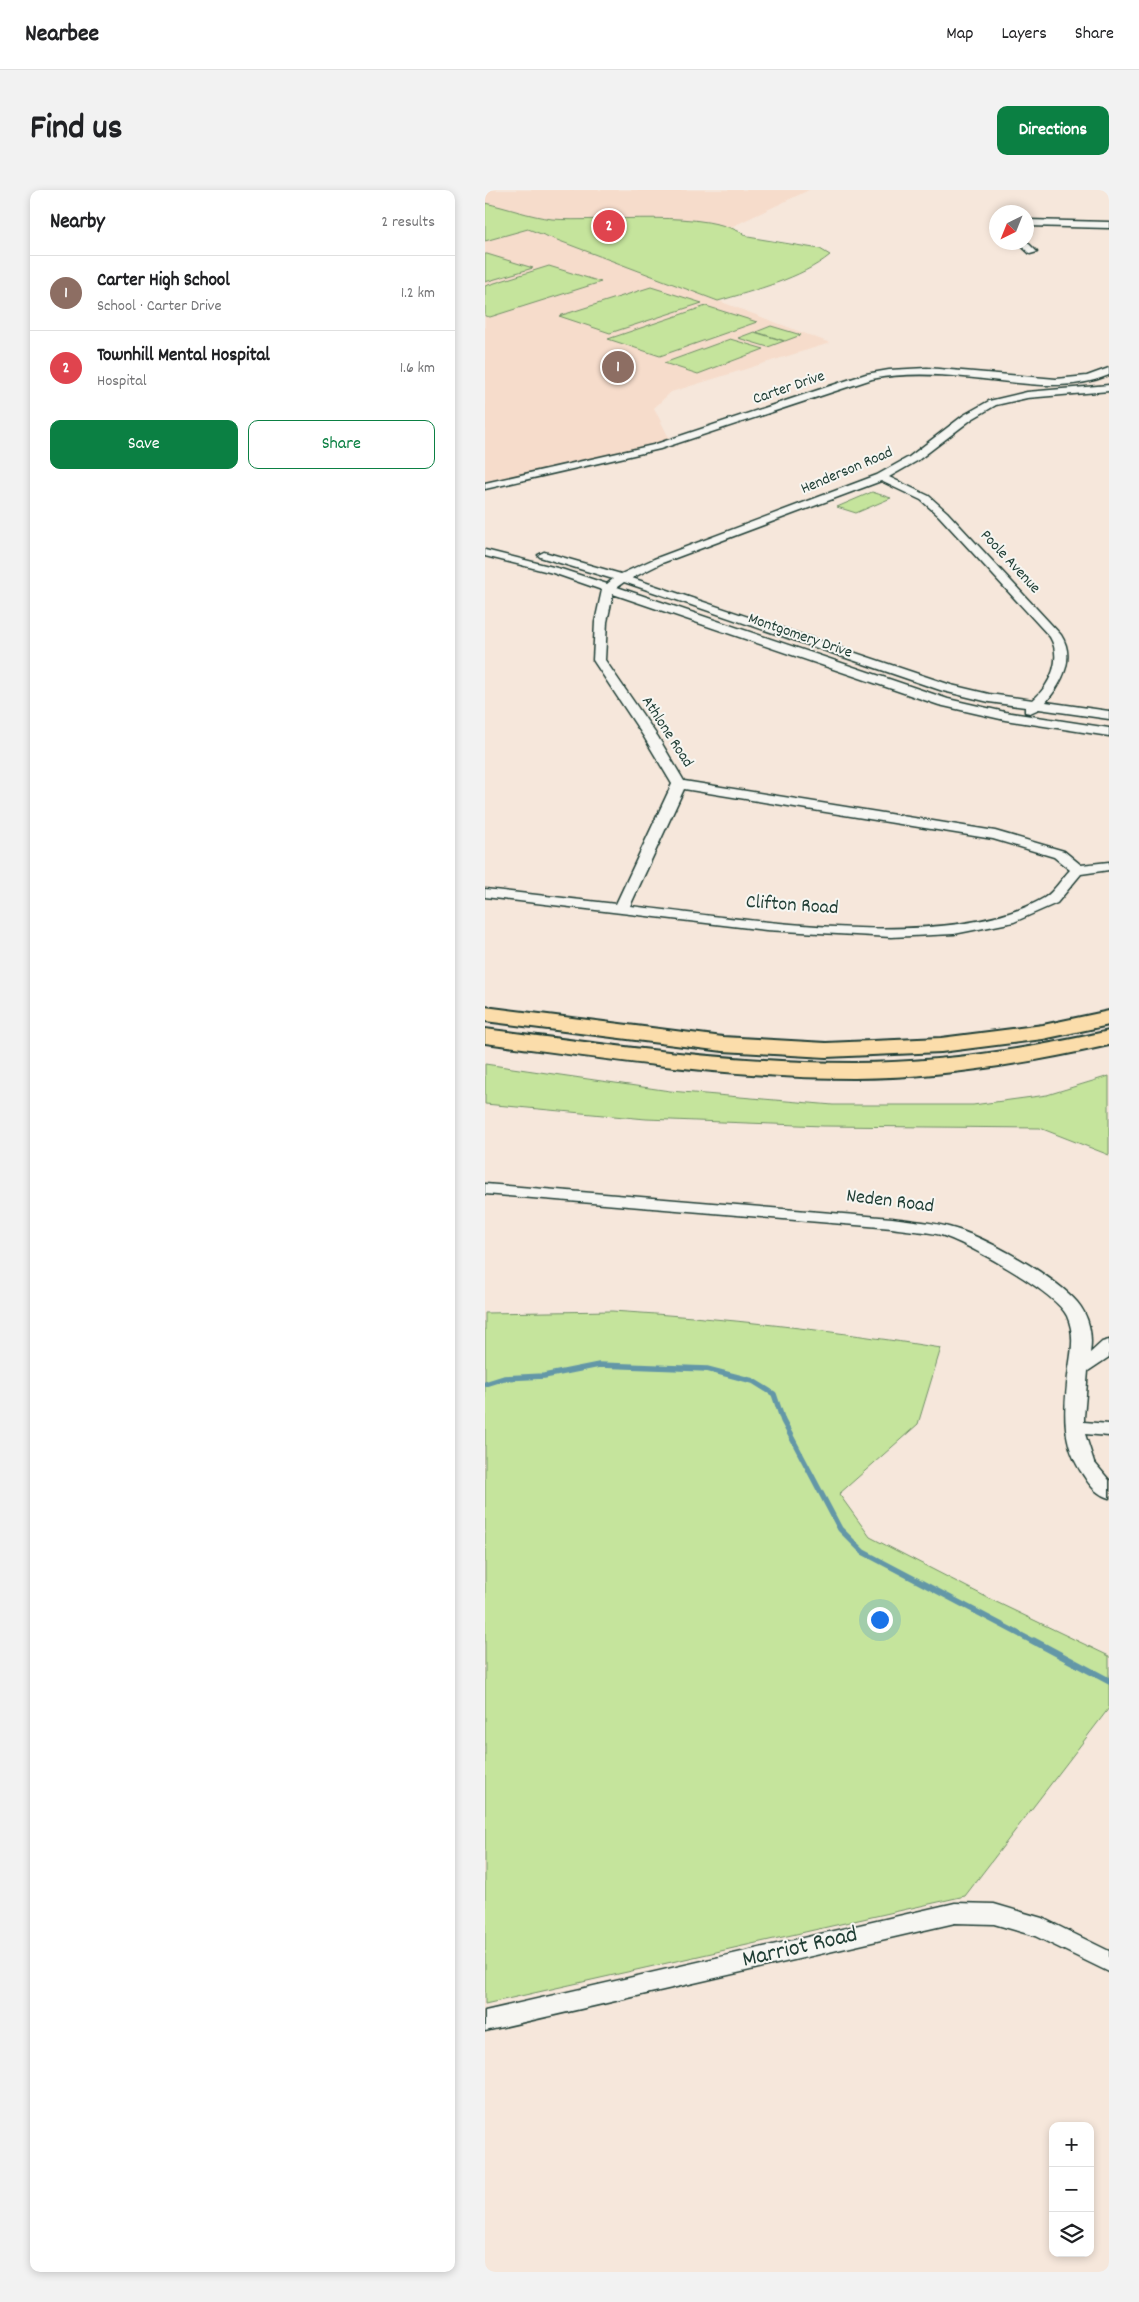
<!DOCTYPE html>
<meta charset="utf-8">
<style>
body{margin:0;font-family:Dekko,sans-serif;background:#f2f2f2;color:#202124}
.controls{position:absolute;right:15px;bottom:15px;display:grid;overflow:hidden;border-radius:10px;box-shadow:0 2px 8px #0003}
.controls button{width:45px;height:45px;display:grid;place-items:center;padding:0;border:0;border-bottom:1px solid #e0e0e0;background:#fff;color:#202124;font:25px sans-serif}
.compass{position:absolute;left:504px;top:15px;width:45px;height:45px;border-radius:50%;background:#fff;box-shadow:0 2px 8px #0003;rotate:223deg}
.you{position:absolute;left:394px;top:1429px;width:18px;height:18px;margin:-12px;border:4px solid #fff;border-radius:50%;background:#1a73e8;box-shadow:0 0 0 8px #1a73e833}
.badge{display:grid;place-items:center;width:32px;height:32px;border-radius:50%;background:#0b8043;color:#fff;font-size:16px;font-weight:700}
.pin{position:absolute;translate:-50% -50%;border:2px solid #fff;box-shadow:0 1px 5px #0006}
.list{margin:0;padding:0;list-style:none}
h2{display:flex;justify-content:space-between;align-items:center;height:65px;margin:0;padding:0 20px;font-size:21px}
h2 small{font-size:16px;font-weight:400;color:#757577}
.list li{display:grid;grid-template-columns:32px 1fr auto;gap:15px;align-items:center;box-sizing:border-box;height:75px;padding:0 20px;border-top:1px solid #e0e0e0}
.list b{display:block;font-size:19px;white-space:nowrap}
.list p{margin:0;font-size:16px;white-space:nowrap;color:#757577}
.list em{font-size:16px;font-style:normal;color:#757577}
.actions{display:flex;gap:10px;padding:15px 20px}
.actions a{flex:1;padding:11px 0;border:1px solid #0b8043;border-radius:10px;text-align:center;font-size:18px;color:#0b8043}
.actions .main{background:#0b8043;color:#fff}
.icon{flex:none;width:28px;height:28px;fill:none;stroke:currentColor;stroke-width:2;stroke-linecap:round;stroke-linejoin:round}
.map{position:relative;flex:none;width:624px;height:2082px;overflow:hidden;border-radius:10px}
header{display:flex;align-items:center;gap:30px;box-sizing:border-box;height:70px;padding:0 25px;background:#fff;border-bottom:1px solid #e0e0e0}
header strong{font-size:24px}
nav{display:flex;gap:28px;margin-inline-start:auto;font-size:18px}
.intro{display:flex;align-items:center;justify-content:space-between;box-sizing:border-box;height:120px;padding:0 30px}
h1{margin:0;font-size:35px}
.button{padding:12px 22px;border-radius:10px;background:#0b8043;color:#fff;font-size:18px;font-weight:700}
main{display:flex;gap:30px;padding:0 30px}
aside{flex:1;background:#fff;border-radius:10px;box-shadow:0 2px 8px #0003}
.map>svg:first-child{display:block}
</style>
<header>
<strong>Nearbee</strong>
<nav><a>Map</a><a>Layers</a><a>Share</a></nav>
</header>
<div class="intro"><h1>Find us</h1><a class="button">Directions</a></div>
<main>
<aside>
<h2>Nearby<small>2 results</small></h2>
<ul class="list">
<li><span class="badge" style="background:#8d6e63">1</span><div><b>Carter High School</b><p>School · Carter Drive</p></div><em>1.2 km</em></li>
<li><span class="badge" style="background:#e0444e">2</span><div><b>Townhill Mental Hospital</b><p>Hospital</p></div><em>1.6 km</em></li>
</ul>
<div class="actions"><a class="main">Save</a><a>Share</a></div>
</aside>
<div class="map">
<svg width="624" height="2082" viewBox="0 0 624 2082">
<rect width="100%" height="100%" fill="#f6e7db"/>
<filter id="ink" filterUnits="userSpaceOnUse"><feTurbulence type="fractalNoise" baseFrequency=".02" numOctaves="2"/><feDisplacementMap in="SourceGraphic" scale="10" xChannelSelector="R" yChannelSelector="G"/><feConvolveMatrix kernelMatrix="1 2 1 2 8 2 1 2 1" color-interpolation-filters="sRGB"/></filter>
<g filter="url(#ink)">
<polygon fill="#f6dccb" points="0,0 324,0 194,62 141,76 345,153 186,202 169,218 185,250 0,294"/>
<g fill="#c5e49c" stroke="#729068">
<path d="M0,13c23,5 44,13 67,16 49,4 158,-12 196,18l72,12 10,6c-28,23 -77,36 -112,46l-190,-72 -43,12z"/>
<polygon points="0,64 2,64 48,78 0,92"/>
<polygon points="64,76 116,92 5,127 0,126 0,96"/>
<polygon points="166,97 217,113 125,143 74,126"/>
<polygon points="221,116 272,132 175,166 123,149"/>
<polygon points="286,136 316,145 300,151 271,142"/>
<polygon points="269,142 299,151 283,157 253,148"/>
<polygon points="245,149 279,159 213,184 179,173"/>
<polygon points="387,302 406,308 371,323 352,317"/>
<polygon points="0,874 185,901 348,915 488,915 562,905 624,886 624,965 555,938 338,936 161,929 0,914"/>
<path d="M127,1121c112,7 218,19 329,37l-23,76 -79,70 31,43 122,63 117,56v52l-144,188 -480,108v-691z"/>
</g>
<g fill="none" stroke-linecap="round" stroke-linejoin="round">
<polyline stroke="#6497a7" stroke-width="5.5" points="0,1194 19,1188 59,1186 114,1175 222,1179 268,1191 289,1204 298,1231 355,1339 378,1362 551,1453"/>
<polyline stroke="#6497a7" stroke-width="7" points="549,1451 624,1491"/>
<g stroke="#1f3d34" stroke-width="3">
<g id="minor">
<polygon points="542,30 624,32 624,38 542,36"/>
<polygon points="532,52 542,52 552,62 545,64"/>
<path d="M442,178l129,11 31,-3 22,-8v7c-45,19 -98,6 -145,2 -31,-3 -61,-4 -92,2l-212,70 -175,40v-6l168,-38 213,-71 23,-4z"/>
<path d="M624,195v6l-82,7 -31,7 -24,14 -55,42 -28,16 40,19 18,16 114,123c15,23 1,48 -15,67l63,9v8l-70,-10 -9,4 -5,-1v-5l-36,-5 -46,-11 -319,-109 -7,5 331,112 57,13 104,16v8l-104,-16 -66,-15 -326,-111 -6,28 -2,38 53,77 26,44 311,50 69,20 17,14 28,-3v8l-28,4 -24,29 -43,19 -60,12 -63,3 -125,-7 -281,-33v-8l131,15 56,-120 -28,-47 -51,-77 2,-38 7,-32 -49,-17 -68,-17v-6l76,19 46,15 6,-5 -73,-22 -2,-2 6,-3 77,22 33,-15 223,-84 32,-18 55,-42 25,-14 38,-9zM396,291l40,19 18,16 111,121c13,22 0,48 -17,63l-44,-6 -38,-9 -319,-107 30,-15zM199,599l309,50 61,18 16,13c-8,8 -16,22 -26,28 -96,56 -305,20 -414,8z"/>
<path d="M0,994l407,34c20,3 41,4 60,10 34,9 102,48 125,74 12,14 16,33 13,51l12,-11 7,-2v17l-21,14 -4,46v5l25,2v12l-24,-2 9,28 15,18v18c-11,-3 -19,-12 -25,-22 -24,-33 -20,-69 -15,-108 3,-19 6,-34 -2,-52 -11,-24 -100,-73 -126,-81 -16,-4 -33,-4 -49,-7l-407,-34z"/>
<polygon points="470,1713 509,1714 557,1728 624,1761 624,1782 550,1746 509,1734 470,1733 0,1841 0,1821"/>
</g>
</g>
<g stroke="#1f3d34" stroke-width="4">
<g id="highway">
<polygon points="0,817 238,847 341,853 456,848 558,835 624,821 624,835 558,849 456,862 341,867 238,861 0,831"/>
<path d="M0,839c122,16 245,34 369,34 86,0 171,-13 255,-32v14c-84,19 -169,33 -255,33 -124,0 -247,-19 -369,-35z"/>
</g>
</g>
<use href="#minor" fill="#f6f6f2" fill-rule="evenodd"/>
<use href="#highway" fill="#fbddab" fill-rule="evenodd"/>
</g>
</g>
<g text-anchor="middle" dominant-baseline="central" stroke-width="4" stroke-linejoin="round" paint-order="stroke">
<g font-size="16" fill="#1f3d34" stroke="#f6f6f2">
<text transform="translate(304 198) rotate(-19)">Carter Drive</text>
<text transform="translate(362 281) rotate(-23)">Henderson Road</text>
<text transform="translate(525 372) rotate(47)">Poole Avenue</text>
<text transform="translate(315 446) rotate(19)">Montgomery Drive</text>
<text transform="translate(182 542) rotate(57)">Athlone Road</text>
</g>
<g font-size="20" fill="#1f3d34" stroke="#f6f6f2">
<text transform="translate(307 716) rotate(4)">Clifton Road</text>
<text transform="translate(405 1012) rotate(7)">Neden Road</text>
</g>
<g font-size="24" fill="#1f3d34" stroke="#f6f6f2">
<text transform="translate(315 1758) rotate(-13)">Marriot Road</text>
</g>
</g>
</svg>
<div class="controls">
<button>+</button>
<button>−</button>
<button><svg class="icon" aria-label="layers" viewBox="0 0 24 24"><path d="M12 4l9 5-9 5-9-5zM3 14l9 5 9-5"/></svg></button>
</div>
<svg class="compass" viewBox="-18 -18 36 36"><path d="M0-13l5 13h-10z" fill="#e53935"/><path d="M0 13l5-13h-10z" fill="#757577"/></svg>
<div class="you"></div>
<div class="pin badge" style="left:133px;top:177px;background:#8d6e63">1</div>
<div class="pin badge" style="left:124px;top:36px;background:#e0444e">2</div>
</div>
</main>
